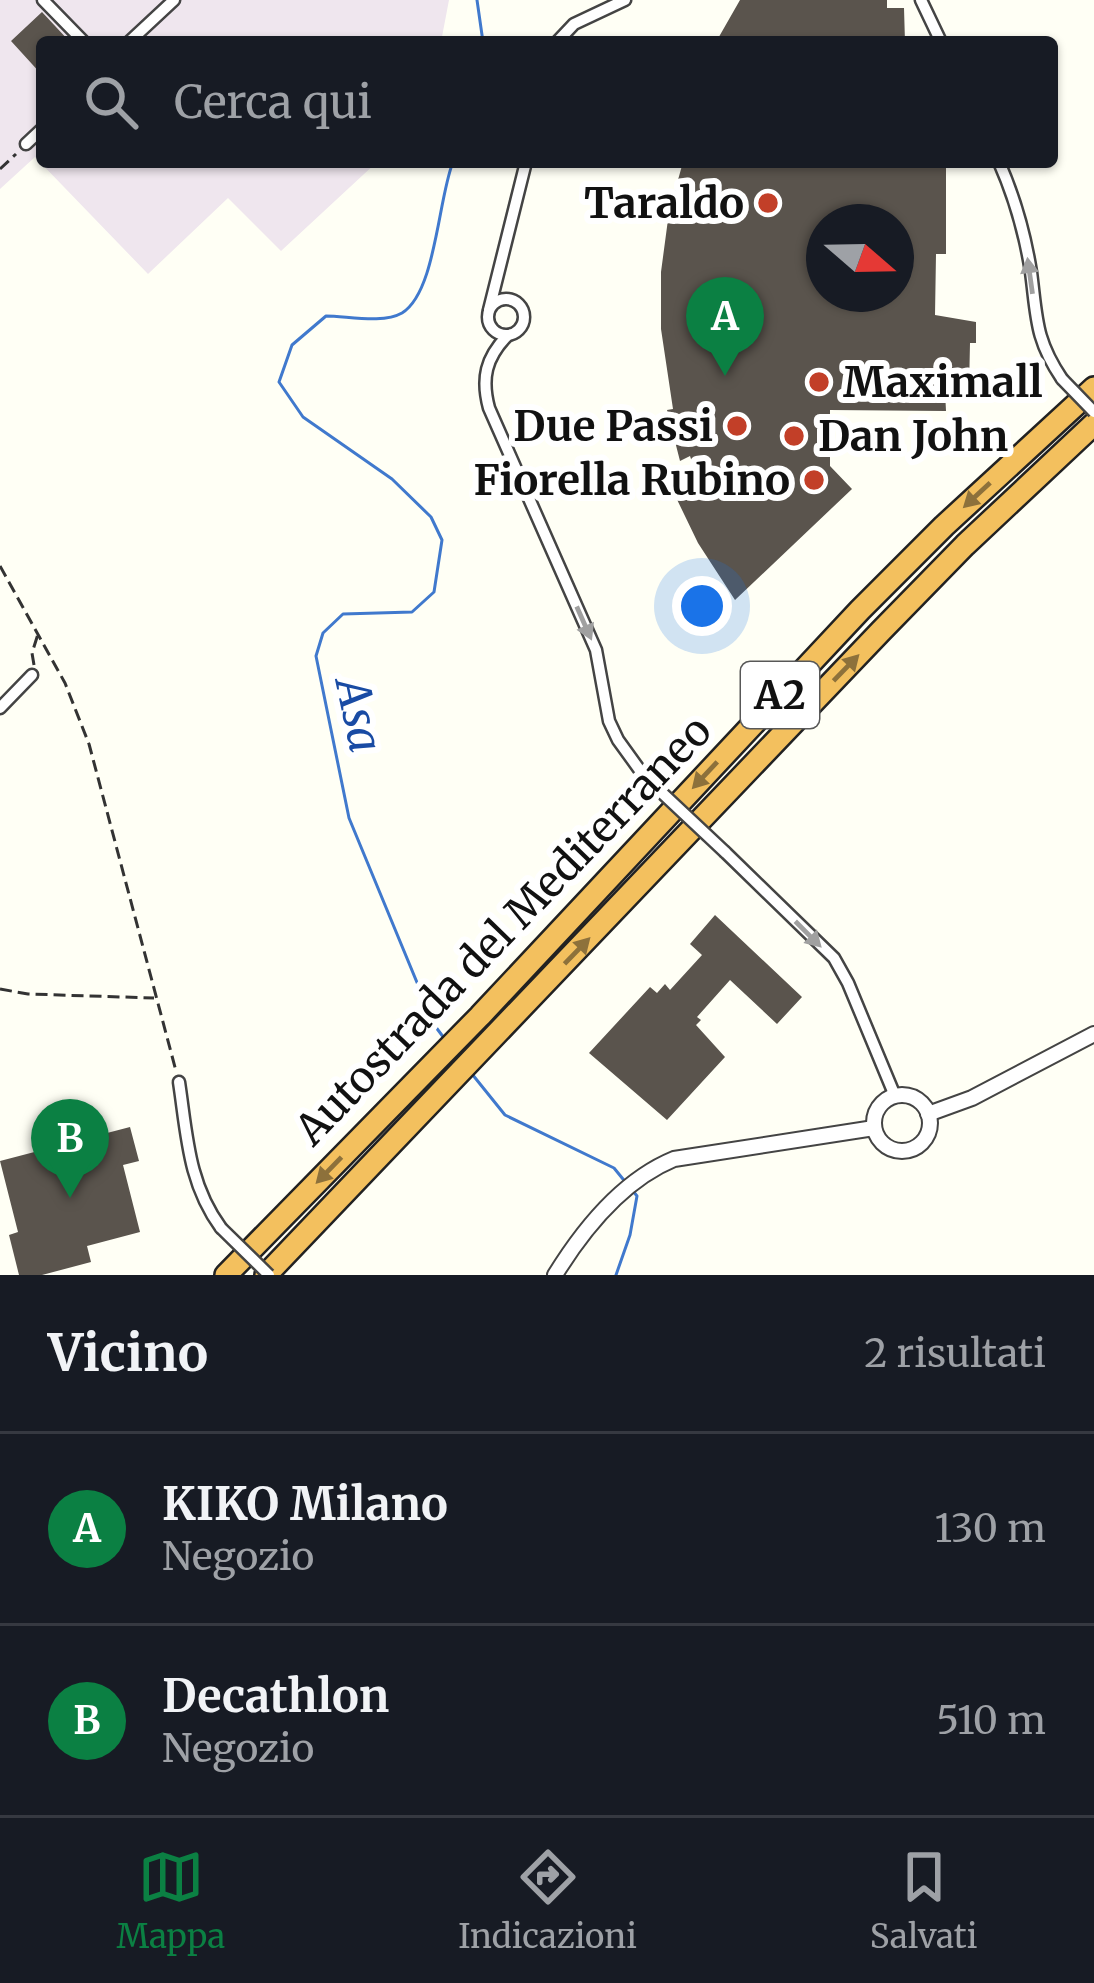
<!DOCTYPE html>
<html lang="it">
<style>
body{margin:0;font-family:Merriweather,serif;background:#20242c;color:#f1f3f6}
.compass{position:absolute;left:806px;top:204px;width:108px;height:108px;border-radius:50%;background:#171b24;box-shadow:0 3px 9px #0004;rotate:110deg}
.you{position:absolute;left:702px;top:606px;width:42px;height:42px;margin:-30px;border:9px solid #fff;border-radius:50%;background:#1a73e8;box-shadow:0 0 0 18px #1a73e833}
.badge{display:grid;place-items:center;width:78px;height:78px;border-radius:50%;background:#0b8043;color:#fff;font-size:39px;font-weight:700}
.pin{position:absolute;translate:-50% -99px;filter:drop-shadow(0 3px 6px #0008)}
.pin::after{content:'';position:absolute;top:63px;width:42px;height:36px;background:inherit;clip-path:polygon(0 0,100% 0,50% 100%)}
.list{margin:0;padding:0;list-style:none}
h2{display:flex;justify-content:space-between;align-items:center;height:156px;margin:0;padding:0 48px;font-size:51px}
h2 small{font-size:39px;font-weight:400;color:#9ea1a6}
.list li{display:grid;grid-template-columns:78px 1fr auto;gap:36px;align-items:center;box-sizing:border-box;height:192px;padding:0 48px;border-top:3px solid #363941}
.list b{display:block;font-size:45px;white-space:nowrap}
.list p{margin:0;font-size:39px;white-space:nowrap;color:#9ea1a6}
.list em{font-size:39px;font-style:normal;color:#9ea1a6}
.icon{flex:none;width:66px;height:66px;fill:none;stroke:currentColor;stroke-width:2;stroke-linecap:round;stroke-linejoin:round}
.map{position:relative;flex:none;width:1094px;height:1275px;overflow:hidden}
.search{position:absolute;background:#171b24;box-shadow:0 3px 9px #0004;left:36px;right:36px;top:36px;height:132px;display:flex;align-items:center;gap:30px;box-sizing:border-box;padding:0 42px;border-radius:12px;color:#9ea1a6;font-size:45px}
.sheet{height:540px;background:#171b24}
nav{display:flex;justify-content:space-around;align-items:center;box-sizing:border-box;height:168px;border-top:3px solid #363941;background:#171b24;font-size:33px;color:#9ea1a6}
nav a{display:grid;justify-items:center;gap:6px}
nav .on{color:#0b8043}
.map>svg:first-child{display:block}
</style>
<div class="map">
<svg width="1094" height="1275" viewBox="0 0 1094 1275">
<rect width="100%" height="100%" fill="#fffff5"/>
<polygon fill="#efe6ee" points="0,0 449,0 441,42 42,42 42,162 377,162 281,251 228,198 148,274 35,157 0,189"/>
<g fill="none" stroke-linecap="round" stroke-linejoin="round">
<g stroke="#4079cd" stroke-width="3">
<polyline points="477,0 483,42"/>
<path d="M444,1038l-9,-12 -86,-208 -33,-162 7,-23 20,-19 69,-2 22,-20 8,-52 -11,-23 -39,-38 -89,-62 -24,-35 13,-37 34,-29c21,0 57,8 76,-3 34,-21 36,-114 51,-151"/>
<polyline points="472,1074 505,1115 614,1168 627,1184"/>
<polyline points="616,1275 630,1235 637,1196 633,1191"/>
</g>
</g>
<g fill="#5a544d" fill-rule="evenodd">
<polygon points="740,0 887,0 887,8 904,8 905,42 716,42"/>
<polygon points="42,12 70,42 42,42 42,75 11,41"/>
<path d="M683,162h263v92h-10l-1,61 41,7v21h-6l-1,47 -24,1 1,20 -116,-1v56l22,23 -117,111 -37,-57 -28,-58 26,-11 -6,-18 -10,5 -13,-51 6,-1 -12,-80v-57l8,-60zM824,222h72v72h-72z"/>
<polygon points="715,915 802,997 777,1024 730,980 697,1017 701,1020 696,1025 725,1057 667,1120 589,1053 650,987 657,993 665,984 670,990 702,955 690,944"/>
<polygon points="130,1127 139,1161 123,1165 140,1232 87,1246 91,1262 42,1275 19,1275 9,1235 18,1232 0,1161"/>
</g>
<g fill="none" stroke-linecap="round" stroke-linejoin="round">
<g stroke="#444" stroke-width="15">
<g id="minor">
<polyline points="43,0 84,42"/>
<polyline points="921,0 941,42"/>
<polyline points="129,42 174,0"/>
<polyline points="557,42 574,24 625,0"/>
<polyline points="26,144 42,129"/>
<path d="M999,162c15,34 26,72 32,110 6,46 4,67 31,107"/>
<circle cx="506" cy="317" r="18"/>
<polyline points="489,310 526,162"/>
<path d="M507,336c-21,22 -26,42 -18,72l107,242 13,71 9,19 26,36"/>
<polyline points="0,708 32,675"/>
<polyline points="725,852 834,958 848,983 895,1096"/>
<path d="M179,1082c8,53 9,101 42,146"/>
</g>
</g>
<g stroke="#444" stroke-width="18">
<g id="tertiary">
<circle cx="902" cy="1123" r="28"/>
<polyline points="928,1114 972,1098 1094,1034"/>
<path d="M555,1275c29,-47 68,-95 119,-116l200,-31"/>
</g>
</g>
<g stroke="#222" stroke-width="26">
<g id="motorway">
<polyline points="226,1275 480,1016 860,610 944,526 1094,388"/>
<polyline points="266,1275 881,631 965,545 1094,424"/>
</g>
</g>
<g stroke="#333" stroke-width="3" stroke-dasharray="12 6" stroke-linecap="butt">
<polyline points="0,169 16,154"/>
<polyline points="0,566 65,683 89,744 176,1071"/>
<polyline points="34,665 32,653 38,634"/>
<polyline points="0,989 28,994 154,998"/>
</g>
<use href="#minor" stroke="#fff" stroke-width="10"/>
<use href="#tertiary" stroke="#fff" stroke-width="14"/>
<use href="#motorway" stroke="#f3c05e" stroke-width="21"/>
<g stroke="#444" stroke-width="15" stroke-linecap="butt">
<g id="minor-bridge">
<polyline points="1062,379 1094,412"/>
<polyline points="644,776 725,852"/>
<polyline points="221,1228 269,1275"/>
</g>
</g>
<use href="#minor-bridge" stroke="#fff" stroke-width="10"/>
</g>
<defs><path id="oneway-solid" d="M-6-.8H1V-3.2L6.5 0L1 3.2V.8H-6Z" transform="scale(3)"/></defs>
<g fill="#a0a0a0">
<use href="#oneway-solid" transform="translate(1030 276) rotate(-98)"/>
<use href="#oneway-solid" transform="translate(584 623) rotate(66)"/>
<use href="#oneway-solid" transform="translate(808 934) rotate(45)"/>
</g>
<g fill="#8d713b">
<use href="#oneway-solid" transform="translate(977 495) rotate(137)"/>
<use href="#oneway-solid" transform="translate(846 668) rotate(-46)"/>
<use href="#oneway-solid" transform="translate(705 775) rotate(133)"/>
<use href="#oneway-solid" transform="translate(577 951) rotate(-46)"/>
<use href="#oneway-solid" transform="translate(329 1170) rotate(134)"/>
</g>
<g fill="#c23f28" stroke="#fff" stroke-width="4.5">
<circle cx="768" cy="203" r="12"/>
<circle cx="819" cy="382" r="12"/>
<circle cx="737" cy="426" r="12"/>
<circle cx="794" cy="436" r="12"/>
<circle cx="814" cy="480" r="12"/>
</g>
<g text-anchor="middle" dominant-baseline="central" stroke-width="12" stroke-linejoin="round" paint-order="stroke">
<rect fill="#fff" stroke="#585858" stroke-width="3" x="741" y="662" width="78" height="66" rx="9"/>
<g font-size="39" font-weight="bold" fill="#111">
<text x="780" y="695">A2</text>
</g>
<g font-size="42" font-weight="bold" fill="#111" stroke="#fff" text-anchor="end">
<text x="744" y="203">Taraldo</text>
<text x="843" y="382" text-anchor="start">Maximall</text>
<text x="713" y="426">Due Passi</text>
<text x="818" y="436" text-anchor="start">Dan John</text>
<text x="790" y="480">Fiorella Rubino</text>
</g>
<g font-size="42" fill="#111" stroke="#fff">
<text transform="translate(503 930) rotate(-46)">Autostrada del Mediterraneo</text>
</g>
<g font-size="45" font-style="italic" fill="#194ba4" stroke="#fff">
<text transform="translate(359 715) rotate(78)">Asa</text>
</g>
</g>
</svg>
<svg class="compass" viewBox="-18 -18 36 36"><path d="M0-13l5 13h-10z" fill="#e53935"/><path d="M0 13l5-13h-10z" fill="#9ea1a6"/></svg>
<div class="you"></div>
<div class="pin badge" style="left:725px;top:376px">A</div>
<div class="pin badge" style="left:70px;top:1198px">B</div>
<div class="search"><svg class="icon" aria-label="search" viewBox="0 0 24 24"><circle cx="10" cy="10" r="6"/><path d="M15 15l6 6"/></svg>Cerca qui</div>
</div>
<section class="sheet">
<h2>Vicino<small>2 risultati</small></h2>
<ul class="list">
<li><span class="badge">A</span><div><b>KIKO Milano</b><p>Negozio</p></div><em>130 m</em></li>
<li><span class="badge">B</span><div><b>Decathlon</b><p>Negozio</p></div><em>510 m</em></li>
</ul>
</section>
<nav>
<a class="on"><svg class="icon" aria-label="map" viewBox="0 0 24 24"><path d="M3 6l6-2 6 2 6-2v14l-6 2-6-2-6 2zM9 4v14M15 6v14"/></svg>Mappa</a>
<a><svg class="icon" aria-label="directions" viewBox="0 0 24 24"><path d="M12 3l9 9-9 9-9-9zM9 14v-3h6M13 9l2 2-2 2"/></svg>Indicazioni</a>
<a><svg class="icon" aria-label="saved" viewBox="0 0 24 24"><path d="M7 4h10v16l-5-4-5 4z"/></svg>Salvati</a>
</nav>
